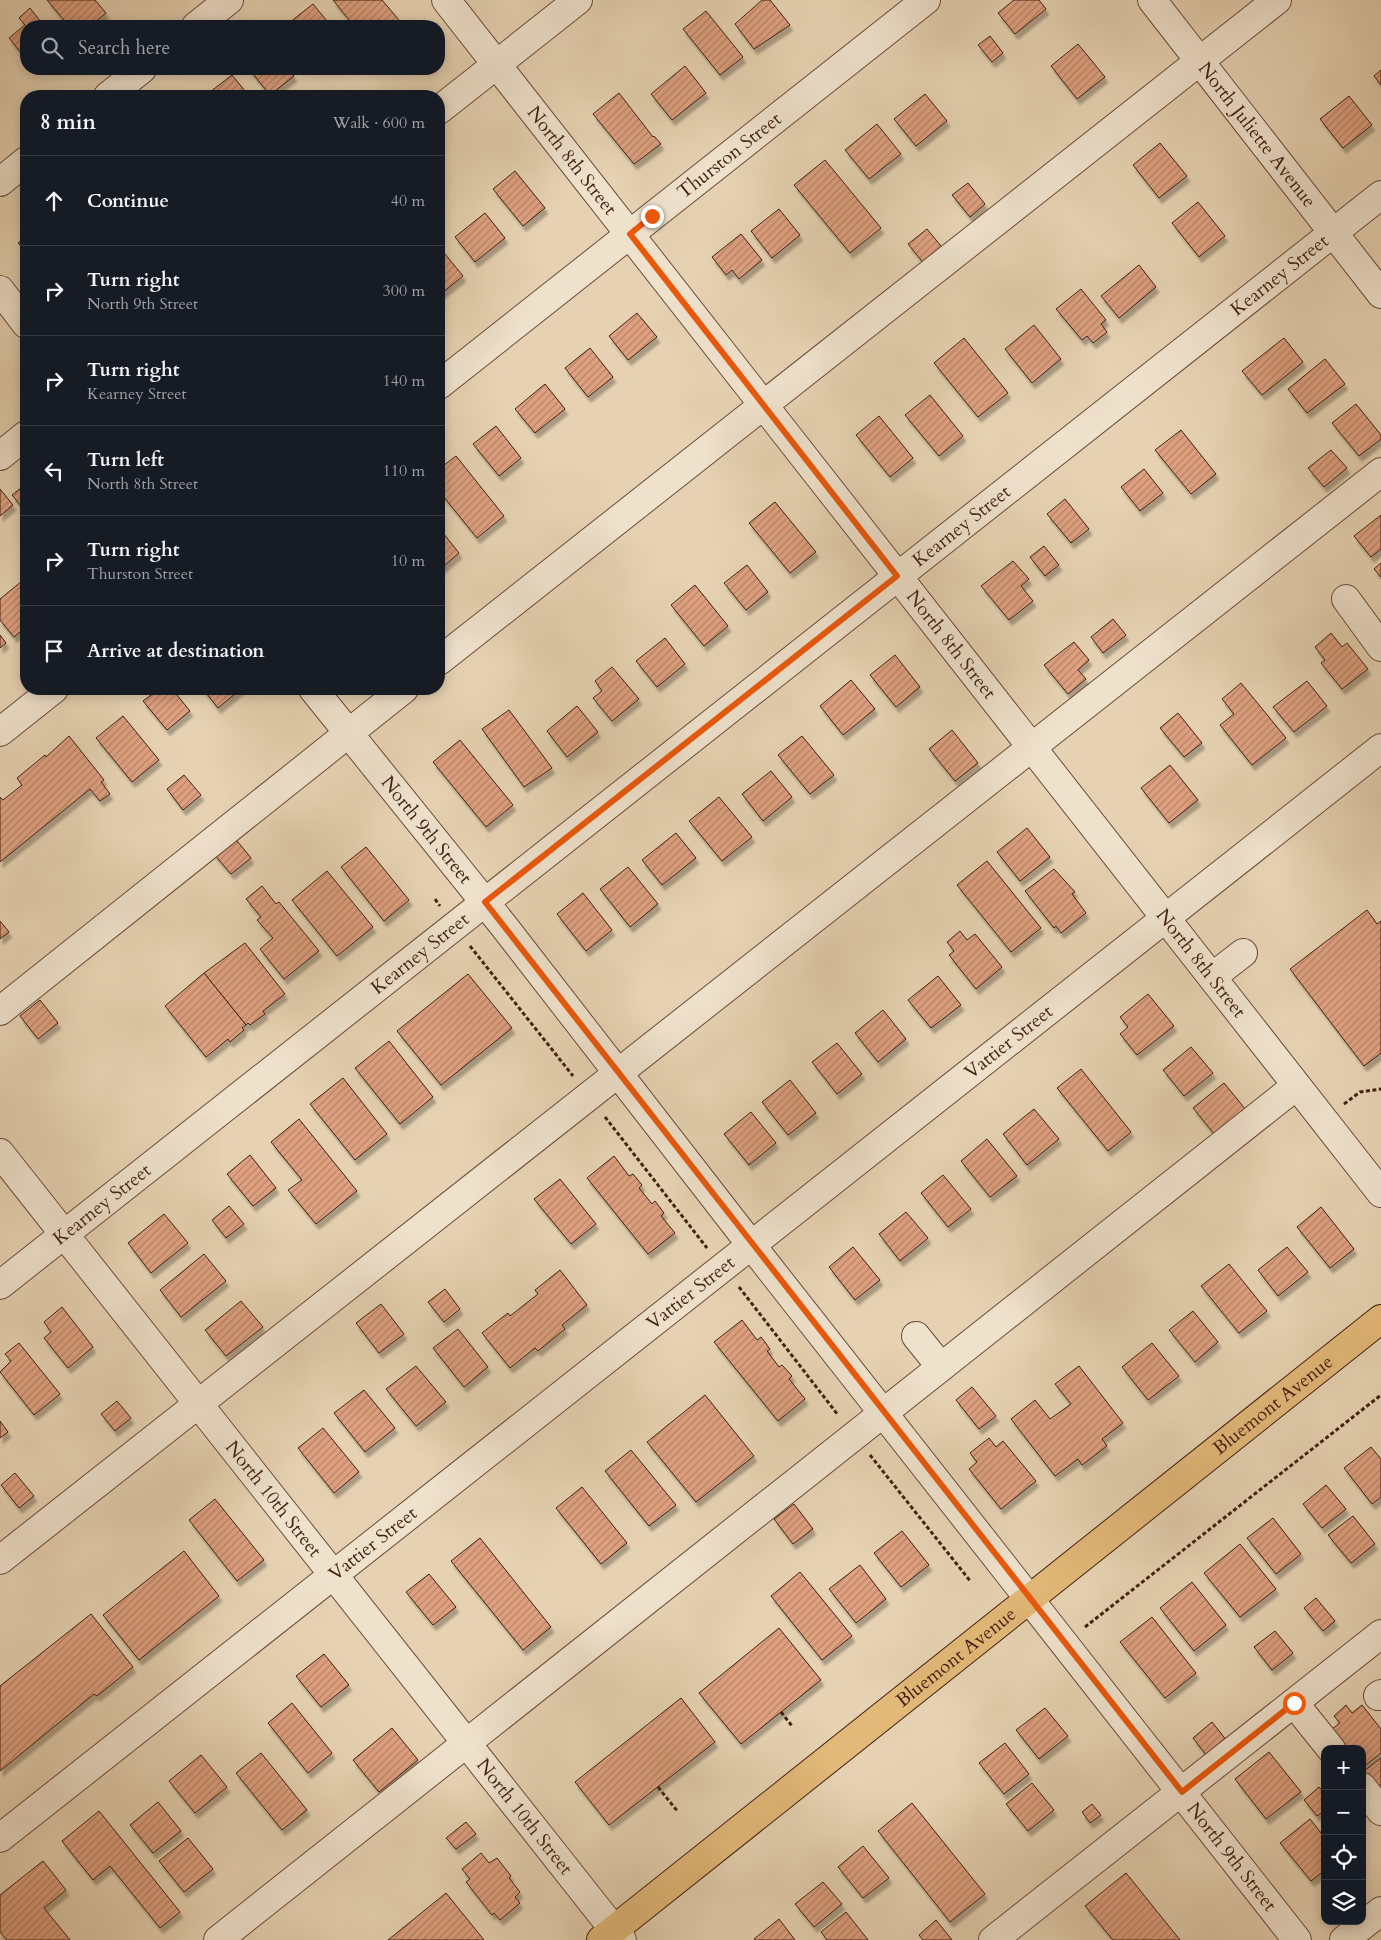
<!DOCTYPE html>
<meta charset="utf-8">
<style>
body{margin:0;font-family:Cardo,serif;background:#20242c;color:#f1f3f6}
.controls{position:absolute;right:15px;bottom:15px;display:grid;overflow:hidden;border-radius:10px;box-shadow:0 2px 12px #0003}
.controls button{width:45px;height:45px;display:grid;place-items:center;padding:0;border:0;border-bottom:1px solid #363941;background:#171b24;color:#f1f3f6;font:25px sans-serif}
.stop{position:absolute;width:15px;height:15px;margin:-11px;border:4px solid #ea580c;border-radius:50%;background:#fff}
.stop.end{background:#ea580c;border-color:#fff;box-shadow:0 1px 5px #0008}
.list{margin:0;padding:0;list-style:none}
h2{display:flex;justify-content:space-between;align-items:center;height:65px;margin:0;padding:0 20px;font-size:21px}
h2 small{font-size:16px;font-weight:400;color:#9ea1a6}
.list li{display:grid;grid-template-columns:32px 1fr auto;gap:15px;align-items:center;box-sizing:border-box;height:90px;padding:0 20px;border-top:1px solid #363941}
.list b{display:block;font-size:19px;white-space:nowrap}
.list p{margin:0;font-size:16px;white-space:nowrap;color:#9ea1a6}
.list em{font-size:16px;font-style:normal;color:#9ea1a6}
.icon{flex:none;width:28px;height:28px;fill:none;stroke:currentColor;stroke-width:2;stroke-linecap:round;stroke-linejoin:round}
.map{position:relative;flex:none;width:1381px;height:1940px;overflow:hidden}
.search{position:absolute;background:#171b24;box-shadow:0 2px 12px #0003;left:20px;top:20px;width:425px;height:55px;display:flex;align-items:center;gap:12px;box-sizing:border-box;padding:0 18px;border-radius:20px;color:#9ea1a6;font-size:19px}
.panel{position:absolute;background:#171b24;box-shadow:0 2px 12px #0003;left:20px;top:90px;width:425px;height:605px;border-radius:20px}
.map>svg:first-child{display:block}
</style>
<div class="map">
<svg width="1381" height="1940" viewBox="0 0 1381 1940">
<defs>
<pattern id="building-hatch" width="6" height="6" patternUnits="userSpaceOnUse" patternTransform="scale(1.25)"><rect width="6" height="6" fill="#dfa180"/><path d="M-1 1l2-2M0 6l6-6M5 7l2-2" fill="none" stroke="#b68368"/></pattern>
<filter id="shadow"><feDropShadow dx="3" dy="5.5" stdDeviation="1" flood-color="#0004"/></filter>
</defs>
<rect width="100%" height="100%" fill="#e6d2b2"/>
<filter id="stains"><feTurbulence type="fractalNoise" baseFrequency=".004" numOctaves="4"/><feColorMatrix values="0 0 0 0 .2 0 0 0 0 .09 0 0 0 0 .02 0 0 0 .5 -.17"/></filter>
<radialGradient id="worn" r=".72"><stop offset=".6" stop-color="#630" stop-opacity="0"/><stop offset="1" stop-color="#630" stop-opacity=".3"/></radialGradient>
<g fill="url(#building-hatch)" stroke="#422013" filter="url(#shadow)">
<polygon points="47,0 95,0 106,13 90,26 69,26"/>
<polygon points="333,0 382,0 404,26 354,26"/>
<polygon points="762,0 770,0 790,25 754,49 735,24"/>
<polygon points="1014,0 1039,0 1046,9 1015,34 998,13"/>
<polygon points="313,4 331,26 285,26"/>
<polygon points="30,8 44,26 26,26 26,59 9,38 25,25 19,18"/>
<polygon points="706,11 743,57 720,75 683,29"/>
<polygon points="990,36 1003,53 992,62 978,45"/>
<polygon points="1078,44 1105,77 1077,99 1051,66"/>
<polygon points="685,66 706,93 672,120 651,94"/>
<polygon points="249,69 288,69 294,76 270,95"/>
<polygon points="1381,70 1381,85 1374,76"/>
<polygon points="232,75 249,96 214,96 210,92"/>
<polygon points="619,93 653,137 654,136 661,144 634,164 593,114"/>
<polygon points="925,94 947,121 916,146 894,119"/>
<polygon points="1349,96 1372,125 1343,148 1320,119"/>
<polygon points="877,124 901,154 869,179 845,150"/>
<polygon points="1160,143 1187,176 1159,198 1133,165"/>
<polygon points="825,160 881,228 850,253 794,185"/>
<polygon points="515,171 545,208 523,226 493,189"/>
<polygon points="968,183 985,204 970,217 952,195"/>
<polygon points="1198,202 1225,236 1199,257 1172,223"/>
<polygon points="779,209 800,235 772,258 751,231"/>
<polygon points="485,213 505,238 475,262 455,237"/>
<polygon points="927,229 945,251 926,266 908,244"/>
<polygon points="741,234 762,260 739,279 732,270 726,275 712,257"/>
<polygon points="26,236 26,252 18,243"/>
<polygon points="440,248 463,276 441,294 439,292"/>
<polygon points="1139,265 1156,287 1119,318 1101,296"/>
<polygon points="1081,289 1106,320 1101,324 1107,332 1093,343 1087,336 1082,340 1056,309"/>
<polygon points="637,313 657,337 628,360 609,336"/>
<polygon points="1034,325 1061,359 1032,383 1005,349"/>
<polygon points="964,338 1008,393 978,417 934,363"/>
<polygon points="1284,338 1303,362 1262,395 1242,371"/>
<polygon points="590,348 613,377 588,397 565,368"/>
<polygon points="1325,359 1345,384 1307,413 1288,389"/>
<polygon points="545,384 565,409 535,433 515,409"/>
<polygon points="930,395 963,436 939,456 905,415"/>
<polygon points="1356,404 1381,435 1381,439 1359,456 1332,423"/>
<polygon points="879,416 913,458 890,477 856,435"/>
<polygon points="496,426 521,458 499,476 473,444"/>
<polygon points="1181,430 1216,474 1191,494 1155,450"/>
<polygon points="1331,450 1347,468 1324,487 1308,468"/>
<polygon points="456,456 504,516 477,538 439,491 439,469"/>
<polygon points="1144,469 1163,493 1140,511 1121,487"/>
<polygon points="26,484 26,512 12,495"/>
<polygon points="0,489 13,505 0,516"/>
<polygon points="1065,499 1089,529 1071,543 1047,514"/>
<polygon points="775,502 816,552 790,573 749,523"/>
<polygon points="1381,515 1381,549 1371,557 1354,536"/>
<polygon points="439,528 459,553 439,570"/>
<polygon points="1044,546 1059,565 1045,576 1030,557"/>
<polygon points="1013,561 1029,579 1021,586 1033,601 1009,620 981,586"/>
<polygon points="1381,563 1381,577 1374,569"/>
<polygon points="747,565 768,592 746,610 724,583"/>
<polygon points="22,581 26,586 26,627 14,637 0,620 0,599"/>
<polygon points="695,585 728,626 704,646 671,605"/>
<polygon points="1113,619 1126,635 1103,653 1091,637"/>
<polygon points="1331,633 1342,647 1347,643 1368,669 1342,689 1321,663 1325,660 1315,647"/>
<polygon points="0,635 6,643 0,648"/>
<polygon points="665,638 685,664 657,687 636,661"/>
<polygon points="1074,642 1089,660 1078,670 1086,679 1068,694 1044,665"/>
<polygon points="895,655 920,687 896,707 870,675"/>
<polygon points="612,667 639,699 612,721 593,698 602,691 595,681"/>
<polygon points="851,680 875,709 843,735 820,706"/>
<polygon points="1307,681 1327,706 1294,732 1273,707"/>
<polygon points="1241,683 1286,738 1252,765 1220,725 1234,714 1222,699"/>
<polygon points="159,689 172,689 190,711 167,730 143,701"/>
<polygon points="203,689 241,689 218,708"/>
<polygon points="577,706 598,732 567,757 547,731"/>
<polygon points="509,710 552,768 524,787 482,729"/>
<polygon points="1178,713 1202,743 1184,757 1160,728"/>
<polygon points="123,716 159,760 132,782 96,738"/>
<polygon points="952,730 978,763 955,781 929,749"/>
<polygon points="69,736 104,780 101,782 110,794 100,801 90,789 0,862 0,797 3,800 22,785 17,778 45,755 46,757"/>
<polygon points="802,736 834,775 810,794 778,755"/>
<polygon points="460,740 513,805 486,827 433,762"/>
<polygon points="1170,765 1198,800 1169,823 1141,788"/>
<polygon points="771,771 792,797 763,821 742,794"/>
<polygon points="184,775 201,795 183,810 167,789"/>
<polygon points="719,797 752,837 722,861 689,821"/>
<polygon points="1027,828 1050,857 1020,881 997,852"/>
<polygon points="676,833 696,858 662,885 642,860"/>
<polygon points="233,836 251,858 231,874 213,853"/>
<polygon points="366,847 409,900 384,921 341,867"/>
<polygon points="987,861 1041,928 1011,952 957,885"/>
<polygon points="628,867 658,904 630,927 600,889"/>
<polygon points="1054,869 1075,892 1072,894 1086,913 1061,933 1056,926 1054,928 1025,891"/>
<polygon points="327,871 373,927 337,956 292,900"/>
<polygon points="262,886 276,904 279,902 319,951 284,979 260,949 273,938 257,920 261,917 246,899"/>
<polygon points="583,893 612,930 586,951 557,914"/>
<polygon points="1367,910 1377,924 1381,921 1381,1053 1364,1066 1290,969"/>
<polygon points="0,921 9,932 0,939"/>
<polygon points="960,931 967,940 975,934 1002,967 976,989 949,955 954,951 947,942"/>
<polygon points="245,943 285,994 263,1011 265,1014 250,1025 248,1023 246,1025 204,973"/>
<polygon points="204,973 246,1025 242,1028 244,1030 230,1042 228,1039 206,1057 165,1006"/>
<polygon points="468,974 512,1028 441,1085 397,1031"/>
<polygon points="938,976 961,1005 931,1028 908,1000"/>
<polygon points="1148,994 1174,1026 1137,1055 1120,1034 1128,1027 1120,1017"/>
<polygon points="40,1000 58,1023 38,1039 20,1016"/>
<polygon points="883,1010 906,1039 878,1062 855,1033"/>
<polygon points="389,1041 433,1097 400,1124 355,1068"/>
<polygon points="837,1043 862,1074 837,1094 812,1062"/>
<polygon points="1191,1047 1213,1073 1184,1096 1163,1070"/>
<polygon points="1081,1069 1131,1132 1108,1151 1057,1088"/>
<polygon points="343,1078 387,1134 355,1160 310,1104"/>
<polygon points="790,1080 816,1113 788,1135 762,1102"/>
<polygon points="1224,1083 1246,1110 1215,1135 1193,1108"/>
<polygon points="1034,1109 1059,1139 1027,1165 1003,1134"/>
<polygon points="751,1112 776,1143 749,1165 724,1134"/>
<polygon points="299,1119 357,1191 316,1224 288,1190 302,1180 271,1142"/>
<polygon points="987,1139 1017,1176 990,1197 961,1161"/>
<polygon points="250,1155 276,1188 253,1206 227,1174"/>
<polygon points="614,1156 629,1176 633,1174 642,1185 639,1188 652,1204 655,1201 664,1213 661,1216 675,1233 648,1254 587,1178"/>
<polygon points="943,1175 971,1209 948,1227 921,1193"/>
<polygon points="560,1179 596,1224 571,1244 534,1199"/>
<polygon points="229,1206 244,1224 226,1238 212,1220"/>
<polygon points="1321,1207 1354,1249 1330,1268 1297,1227"/>
<polygon points="906,1212 928,1238 900,1261 879,1234"/>
<polygon points="164,1214 188,1243 151,1273 128,1243"/>
<polygon points="853,1247 880,1280 855,1300 829,1267"/>
<polygon points="1287,1247 1308,1272 1278,1296 1258,1270"/>
<polygon points="204,1254 226,1281 181,1317 160,1290"/>
<polygon points="1229,1264 1267,1311 1239,1333 1201,1286"/>
<polygon points="560,1270 587,1305 562,1325 565,1329 538,1351 535,1348 510,1368 482,1333 508,1313 510,1316 538,1294 535,1290"/>
<polygon points="445,1289 460,1309 444,1322 428,1302"/>
<polygon points="241,1301 263,1327 226,1356 205,1330"/>
<polygon points="381,1304 404,1334 379,1353 356,1323"/>
<polygon points="62,1307 93,1347 68,1368 44,1338 51,1332 44,1322"/>
<polygon points="1193,1311 1218,1342 1195,1362 1169,1330"/>
<polygon points="742,1320 757,1340 761,1337 770,1349 767,1351 779,1367 782,1365 792,1376 789,1379 805,1399 778,1421 714,1342"/>
<polygon points="458,1329 488,1367 464,1387 433,1348"/>
<polygon points="19,1343 60,1394 34,1415 0,1372 11,1361 5,1354"/>
<polygon points="1152,1343 1179,1376 1148,1400 1122,1367"/>
<polygon points="416,1366 446,1402 416,1426 386,1389"/>
<polygon points="1079,1366 1123,1423 1102,1439 1107,1446 1082,1465 1078,1459 1055,1476 1011,1419 1035,1400 1050,1419 1071,1404 1055,1384"/>
<polygon points="972,1387 996,1416 979,1429 956,1400"/>
<polygon points="364,1390 395,1428 365,1452 334,1413"/>
<polygon points="705,1395 754,1456 696,1502 647,1442"/>
<polygon points="117,1401 131,1418 115,1431 101,1414"/>
<polygon points="0,1421 8,1432 0,1438"/>
<polygon points="323,1428 359,1472 334,1493 298,1448"/>
<polygon points="989,1438 996,1447 1003,1441 1036,1481 1001,1509 969,1469 977,1462 970,1453"/>
<polygon points="1371,1447 1381,1459 1381,1497 1372,1504 1344,1468"/>
<polygon points="631,1450 676,1505 649,1526 605,1471"/>
<polygon points="15,1473 34,1496 19,1508 1,1485"/>
<polygon points="1326,1485 1346,1509 1322,1528 1303,1504"/>
<polygon points="582,1487 627,1543 601,1564 556,1508"/>
<polygon points="215,1499 264,1560 237,1581 189,1520"/>
<polygon points="794,1504 813,1529 793,1544 774,1519"/>
<polygon points="1353,1516 1375,1544 1351,1563 1328,1535"/>
<polygon points="1273,1518 1301,1554 1276,1574 1247,1538"/>
<polygon points="902,1531 929,1565 901,1587 874,1553"/>
<polygon points="480,1538 551,1627 523,1650 451,1561"/>
<polygon points="1240,1544 1276,1589 1240,1617 1204,1573"/>
<polygon points="184,1551 219,1596 139,1660 103,1615"/>
<polygon points="860,1565 886,1599 856,1623 829,1589"/>
<polygon points="800,1572 852,1636 822,1660 771,1596"/>
<polygon points="429,1574 456,1607 433,1625 406,1592"/>
<polygon points="1192,1582 1226,1625 1194,1651 1160,1608"/>
<polygon points="1316,1598 1335,1621 1323,1631 1304,1608"/>
<polygon points="91,1614 133,1667 97,1696 94,1694 0,1771 0,1686"/>
<polygon points="1152,1617 1196,1673 1165,1698 1120,1642"/>
<polygon points="779,1628 821,1680 741,1744 699,1693"/>
<polygon points="1275,1631 1293,1653 1272,1670 1254,1647"/>
<polygon points="324,1654 349,1685 321,1707 296,1676"/>
<polygon points="681,1698 715,1742 609,1825 575,1782"/>
<polygon points="292,1703 332,1753 308,1773 268,1723"/>
<polygon points="1346,1705 1352,1713 1362,1705 1381,1729 1381,1753 1362,1768 1362,1749 1347,1749 1332,1729 1340,1723 1334,1716"/>
<polygon points="1045,1708 1068,1736 1039,1759 1016,1730"/>
<polygon points="1212,1722 1227,1741 1207,1756 1193,1738"/>
<polygon points="392,1728 418,1760 379,1792 353,1760"/>
<polygon points="1005,1743 1029,1774 1004,1794 979,1763"/>
<polygon points="1269,1752 1301,1792 1266,1819 1235,1779"/>
<polygon points="261,1753 307,1810 282,1830 236,1773"/>
<polygon points="201,1755 227,1787 195,1813 169,1781"/>
<polygon points="1381,1758 1381,1793 1364,1771"/>
<polygon points="1032,1783 1054,1810 1028,1831 1006,1804"/>
<polygon points="1319,1787 1325,1794 1325,1810 1317,1816 1304,1800"/>
<polygon points="158,1802 181,1831 153,1853 130,1825"/>
<polygon points="912,1803 985,1894 950,1922 878,1831"/>
<polygon points="1092,1804 1101,1815 1090,1823 1082,1812"/>
<polygon points="99,1811 180,1912 160,1928 110,1866 93,1880 62,1841"/>
<polygon points="1310,1819 1325,1838 1325,1870 1311,1881 1280,1843"/>
<polygon points="466,1822 476,1834 456,1849 446,1838"/>
<polygon points="188,1838 213,1869 184,1892 159,1861"/>
<polygon points="863,1846 889,1878 863,1898 838,1867"/>
<polygon points="481,1853 489,1863 497,1858 511,1876 509,1878 520,1892 515,1897 520,1903 500,1920 494,1913 492,1915 466,1882 470,1879 462,1869"/>
<polygon points="43,1861 66,1890 44,1908 70,1940 7,1940 0,1932 0,1895"/>
<polygon points="1126,1873 1180,1940 1113,1940 1085,1906"/>
<polygon points="823,1882 842,1904 814,1927 795,1904"/>
<polygon points="446,1893 484,1940 388,1940"/>
<polygon points="846,1912 868,1940 827,1940 821,1932"/>
<polygon points="779,1919 795,1940 755,1940 754,1939"/>
<polygon points="936,1920 952,1940 923,1940 919,1935"/>
</g>
<g fill="none" stroke-linecap="round" stroke-linejoin="round">
<g stroke="#6b4c3b" stroke-width="30">
<g id="minor">
<path id="s1" d="M446,0l935,1193"/>
<path id="s2" d="M1152,0l229,294"/>
<polyline points="196,26 229,0"/>
<polyline points="108,96 142,69"/>
<polyline points="439,110 578,0"/>
<polyline points="0,182 26,161"/>
<polyline points="0,290 26,324"/>
<path id="s3" d="M439,385l487,-385"/>
<polyline points="0,456 26,435"/>
<polyline points="1346,599 1381,647"/>
<polyline points="439,661 1277,0"/>
<path id="s4" d="M313,689l190,236 249,321 545,694"/>
<polyline points="0,732 54,689"/>
<polyline points="1212,977 1243,953"/>
<polyline points="0,1011 404,689"/>
<path id="s5" d="M0,1153l622,787"/>
<path id="s6" d="M0,1285l1381,-1090"/>
<polyline points="916,1336 941,1367"/>
<polyline points="0,1560 1381,472"/>
<polyline points="1378,1696 1381,1694"/>
<polyline points="1294,1703 1331,1749"/>
<polyline points="1362,1787 1381,1811"/>
<path id="s7" d="M0,1838l1381,-1090"/>
<polyline points="218,1940 1296,1086"/>
<polyline points="993,1940 1381,1634"/>
<polyline points="1344,1940 1381,1911"/>
</g>
</g>
<g stroke="#422013" stroke-width="30">
<g id="major">
<path id="s8" d="M601,1940l780,-621"/>
</g>
</g>
<g stroke="#422013" stroke-width="3" stroke-dasharray="4 2.5" stroke-linecap="butt">
<polyline points="435,899 440,906"/>
<polyline points="470,946 573,1076"/>
<polyline points="1344,1104 1360,1092 1381,1089"/>
<polyline points="605,1117 707,1248"/>
<polyline points="739,1287 838,1415"/>
<polyline points="870,1455 971,1582"/>
<polyline points="1085,1627 1381,1395"/>
<polyline points="781,1712 792,1726"/>
<polyline points="658,1787 678,1812"/>
</g>
<use href="#minor" stroke="#efe2cd" stroke-width="28"/>
<use href="#major" stroke="#e3b979" stroke-width="28"/>
</g>
<g fill="none" stroke-linecap="round" stroke-linejoin="round">
<polyline stroke="#ea580c" stroke-width="6" points="652,216 630,234 897,576 485,902 1182,1792 1294,1703"/>
</g>
<g text-anchor="middle" dominant-baseline="central" stroke-width="5" stroke-linejoin="round" paint-order="stroke">
<g font-size="19" fill="#422013" stroke="#efe2cd">
<text stroke="none"><textPath href="#s2" startOffset="171">North Juliette Avenue</textPath></text>
<text stroke="none"><textPath href="#s3" startOffset="370">Thurston Street</textPath></text>
<text stroke="none"><textPath href="#s1" startOffset="204">North 8th Street</textPath></text>
<text stroke="none"><textPath href="#s6" startOffset="1630">Kearney Street</textPath></text>
<text stroke="none"><textPath href="#s6" startOffset="1225">Kearney Street</textPath></text>
<text stroke="none"><textPath href="#s1" startOffset="819">North 8th Street</textPath></text>
<text stroke="none"><textPath href="#s4" startOffset="181">North 9th Street</textPath></text>
<text stroke="none"><textPath href="#s6" startOffset="535">Kearney Street</textPath></text>
<text stroke="none"><textPath href="#s1" startOffset="1224">North 8th Street</textPath></text>
<text stroke="none"><textPath href="#s7" startOffset="1285">Vattier Street</textPath></text>
<text stroke="none"><textPath href="#s6" startOffset="130">Kearney Street</textPath></text>
<text stroke="none"><textPath href="#s7" startOffset="880">Vattier Street</textPath></text>
<text stroke="none"><textPath href="#s8" startOffset="859">Bluemont Avenue</textPath></text>
<text stroke="none"><textPath href="#s5" startOffset="441">North 10th Street</textPath></text>
<text stroke="none"><textPath href="#s7" startOffset="475">Vattier Street</textPath></text>
<text stroke="none"><textPath href="#s8" startOffset="454">Bluemont Avenue</textPath></text>
<text stroke="none"><textPath href="#s5" startOffset="846">North 10th Street</textPath></text>
<text stroke="none"><textPath href="#s4" startOffset="1486">North 9th Street</textPath></text>
</g>
</g>
<rect width="100%" height="100%" filter="url(#stains)"/>
<rect width="100%" height="100%" fill="url(#worn)"/>
</svg>
<div class="controls">
<button>+</button>
<button>−</button>
<button><svg class="icon" aria-label="locate" viewBox="0 0 24 24"><circle cx="12" cy="12" r="6"/><path d="M12 2v4M12 18v4M2 12h4M18 12h4"/></svg></button>
<button><svg class="icon" aria-label="layers" viewBox="0 0 24 24"><path d="M12 4l9 5-9 5-9-5zM3 14l9 5 9-5"/></svg></button>
</div>
<div class="stop" style="left:1294px;top:1703px"></div>
<div class="stop end" style="left:652px;top:216px"></div>
<div class="search"><svg class="icon" aria-label="search" viewBox="0 0 24 24"><circle cx="10" cy="10" r="6"/><path d="M15 15l6 6"/></svg>Search here</div>
<section class="panel">
<h2>8 min<small>Walk · 600 m</small></h2>
<ul class="list">
<li><svg class="icon" aria-label="ahead" viewBox="0 0 24 24"><path d="M12 20V5M6 11l6-6 6 6"/></svg><div><b>Continue</b></div><em>40 m</em></li>
<li><svg class="icon" aria-label="right" viewBox="0 0 24 24"><path d="M7 20v-9h11M14 6l5 5-5 5"/></svg><div><b>Turn right</b><p>North 9th Street</p></div><em>300 m</em></li>
<li><svg class="icon" aria-label="right" viewBox="0 0 24 24"><path d="M7 20v-9h11M14 6l5 5-5 5"/></svg><div><b>Turn right</b><p>Kearney Street</p></div><em>140 m</em></li>
<li><svg class="icon" aria-label="left" viewBox="0 0 24 24"><path d="M17 20v-9H6M10 6l-5 5 5 5"/></svg><div><b>Turn left</b><p>North 8th Street</p></div><em>110 m</em></li>
<li><svg class="icon" aria-label="right" viewBox="0 0 24 24"><path d="M7 20v-9h11M14 6l5 5-5 5"/></svg><div><b>Turn right</b><p>Thurston Street</p></div><em>10 m</em></li>
<li><svg class="icon" aria-label="arrive" viewBox="0 0 24 24"><path d="M6 21V4h12l-3 4 3 4H6"/></svg><div><b>Arrive at destination</b></div></li>
</ul>
</section>
</div>
